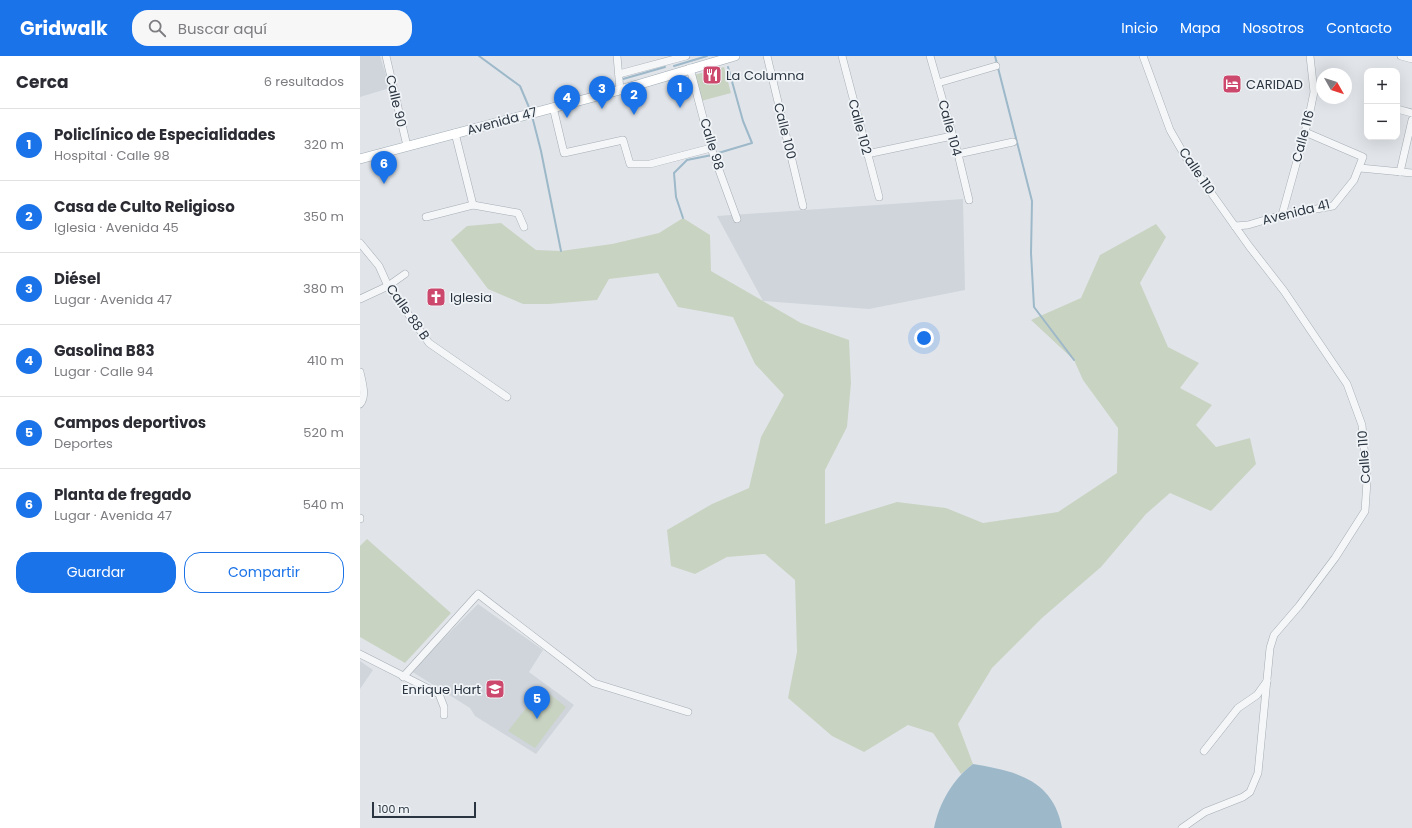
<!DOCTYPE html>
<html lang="es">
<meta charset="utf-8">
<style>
body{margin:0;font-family:Poppins,sans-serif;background:#f7f7f7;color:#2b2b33}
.controls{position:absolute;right:12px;top:12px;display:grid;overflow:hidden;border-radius:8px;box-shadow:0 4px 16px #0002}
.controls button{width:36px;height:36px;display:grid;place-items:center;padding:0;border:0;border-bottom:1px solid #e1e1e2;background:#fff;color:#2b2b33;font:20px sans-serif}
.compass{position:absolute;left:956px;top:12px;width:36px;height:36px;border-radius:50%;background:#fff;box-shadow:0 4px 16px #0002;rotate:129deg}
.scale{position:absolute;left:12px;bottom:10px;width:104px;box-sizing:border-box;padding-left:4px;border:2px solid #2a3541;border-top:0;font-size:11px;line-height:14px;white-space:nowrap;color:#2a3541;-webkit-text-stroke:3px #f1f4f7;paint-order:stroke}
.you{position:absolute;left:564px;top:282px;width:14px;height:14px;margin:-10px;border:3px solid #fff;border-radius:50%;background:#1a73e8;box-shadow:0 0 0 6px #1a73e833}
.badge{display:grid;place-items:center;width:26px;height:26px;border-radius:50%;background:#1a73e8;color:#fff;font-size:13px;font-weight:700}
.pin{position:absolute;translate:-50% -33px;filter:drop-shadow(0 1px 2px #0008)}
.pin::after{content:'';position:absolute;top:21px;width:14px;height:12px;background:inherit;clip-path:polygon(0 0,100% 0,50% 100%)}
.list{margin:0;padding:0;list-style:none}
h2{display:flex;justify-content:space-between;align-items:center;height:52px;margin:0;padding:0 16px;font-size:17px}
h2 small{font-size:13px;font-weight:400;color:#7c7c81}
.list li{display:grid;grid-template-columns:26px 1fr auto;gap:12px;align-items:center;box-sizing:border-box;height:72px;padding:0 16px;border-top:1px solid #e1e1e2}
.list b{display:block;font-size:15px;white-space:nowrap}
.list p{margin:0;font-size:13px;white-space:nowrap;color:#7c7c81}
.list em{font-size:13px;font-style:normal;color:#7c7c81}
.actions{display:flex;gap:8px;padding:12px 16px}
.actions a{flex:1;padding:9px 0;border:1px solid #1a73e8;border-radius:16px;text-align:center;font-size:14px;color:#1a73e8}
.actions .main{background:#1a73e8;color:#fff}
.icon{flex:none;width:22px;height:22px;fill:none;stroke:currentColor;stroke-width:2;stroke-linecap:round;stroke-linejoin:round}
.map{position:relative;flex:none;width:1052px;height:772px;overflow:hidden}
header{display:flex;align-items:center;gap:24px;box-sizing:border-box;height:56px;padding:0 20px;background:#1a73e8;color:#fff}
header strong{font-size:19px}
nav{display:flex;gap:22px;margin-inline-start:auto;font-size:14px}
.search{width:280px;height:36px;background:#f7f7f7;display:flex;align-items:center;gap:10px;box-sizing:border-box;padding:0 14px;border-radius:16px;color:#7c7c81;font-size:15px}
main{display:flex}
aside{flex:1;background:#fff}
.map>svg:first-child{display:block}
</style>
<header>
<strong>Gridwalk</strong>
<div class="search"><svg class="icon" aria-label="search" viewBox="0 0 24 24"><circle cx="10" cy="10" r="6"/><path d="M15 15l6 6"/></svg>Buscar aquí</div>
<nav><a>Inicio</a><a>Mapa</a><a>Nosotros</a><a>Contacto</a></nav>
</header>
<main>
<aside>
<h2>Cerca<small>6 resultados</small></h2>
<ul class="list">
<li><span class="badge">1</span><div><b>Policlínico de Especialidades</b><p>Hospital · Calle 98</p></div><em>320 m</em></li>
<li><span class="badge">2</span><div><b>Casa de Culto Religioso</b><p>Iglesia · Avenida 45</p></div><em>350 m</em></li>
<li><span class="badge">3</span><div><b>Diésel</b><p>Lugar · Avenida 47</p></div><em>380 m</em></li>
<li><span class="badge">4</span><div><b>Gasolina B83</b><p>Lugar · Calle 94</p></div><em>410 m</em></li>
<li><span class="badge">5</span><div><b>Campos deportivos</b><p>Deportes</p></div><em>520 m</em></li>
<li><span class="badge">6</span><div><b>Planta de fregado</b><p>Lugar · Avenida 47</p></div><em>540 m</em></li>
</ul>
<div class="actions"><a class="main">Guardar</a><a>Compartir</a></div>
</aside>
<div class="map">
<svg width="1052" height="772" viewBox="0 0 1052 772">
<rect width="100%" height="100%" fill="#e1e5ea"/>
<g fill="#cfd5db">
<polygon points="0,0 20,0 30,32 0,41"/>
<polygon points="603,143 605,234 509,253 403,245 357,160"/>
<polygon points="118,548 183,594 169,616 214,649 176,698 115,660 110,652 51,615"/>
<polygon points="0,605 13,614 0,633"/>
</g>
<g fill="#c9d3c2">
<polygon points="364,11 371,37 341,45 334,19"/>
<polygon points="323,162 350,179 351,215 441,267 489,284 491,327 487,371 465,414 465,468 537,446 586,452 623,467 698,456 757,417 758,372 723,324 714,304 671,264 721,242 740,199 796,168 806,181 780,227 808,291 839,307 820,332 852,349 836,369 856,391 890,382 896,408 851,455 810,437 786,458 741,511 682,562 632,612 598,668 613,708 601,718 573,677 548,669 504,696 472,680 428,642 437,596 435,524 405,498 367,501 335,518 311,510 307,474 352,448 389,432 401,381 424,339 395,308 373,261 318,251 298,217 249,223 237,244 189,248 163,248 128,233 91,184 107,170 141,167 176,194 201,195 252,188 299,177"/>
<polygon points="7,483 91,557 45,607 0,581 0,490"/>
<polygon points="182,632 206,651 175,692 148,675"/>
</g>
<path fill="#9db8c9" d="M613,708c42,7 80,15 89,64h-128c5,-25 19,-49 39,-64z"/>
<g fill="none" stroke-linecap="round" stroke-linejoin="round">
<g stroke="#9db8c9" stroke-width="2">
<polyline points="119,0 160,30 171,56"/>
<polyline points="635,0 672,145 671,197 674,251 714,304"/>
<polyline points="314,10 347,0"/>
<polyline points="263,23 305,11"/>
<polyline points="172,60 181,95 201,195"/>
<polyline points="355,98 392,87 383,65 368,11"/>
<polyline points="323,162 316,141 314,117 327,104 352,99"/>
</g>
<g stroke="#a6adb4" stroke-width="8">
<g id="minor">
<polyline points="26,0 47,90"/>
<polyline points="257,0 260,34"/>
<polyline points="407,0 443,150"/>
<polyline points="482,0 519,141"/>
<polyline points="570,0 598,98 609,144"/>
<polyline points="783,0 810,74 825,100 889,190 924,235 987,328 1002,369 1007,425 1005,455 975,502 939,550 914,579 910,592 898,717 890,736 883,741 845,756 822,772"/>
<polyline points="1041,0 1052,3"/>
<polyline points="330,12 351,92 377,163"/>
<polyline points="259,18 326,0"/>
<polyline points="578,27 636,10"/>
<polyline points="193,51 204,97 263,84 270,108 290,108 351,92"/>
<polyline points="1037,53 1052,57"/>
<polyline points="95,77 113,149"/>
<polyline points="507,98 592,80"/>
<polyline points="598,98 653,86"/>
<polyline points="1000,112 1052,117"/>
<polyline points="1040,116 1052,64"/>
<polyline points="922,159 948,65 954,36 950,0"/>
<polyline points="66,161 113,149 158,157 164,171"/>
<polyline points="875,170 888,169 922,159 973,150 994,124 1003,101 945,76"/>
<polyline points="0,187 19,210 28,230 69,287 147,341"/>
<polyline points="0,243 28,230 45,218"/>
<path d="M0,316c2,10 7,24 0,32"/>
<polyline points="0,462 0,463"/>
<polyline points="0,598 79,638 84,651 84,659"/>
<polyline points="43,621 118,538 234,627 328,656"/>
<polyline points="844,695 878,652 897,639 907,625"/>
</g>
</g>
<g stroke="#a0abb5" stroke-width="10">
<polyline id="major" points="0,103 260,34 375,0"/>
</g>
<use href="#minor" stroke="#f4f6f8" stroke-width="7"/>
<use href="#major" stroke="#fff" stroke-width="9"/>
</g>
<defs>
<g id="restaurant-square" transform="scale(1)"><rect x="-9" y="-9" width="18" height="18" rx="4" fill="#cc486d" stroke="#f1f4f7"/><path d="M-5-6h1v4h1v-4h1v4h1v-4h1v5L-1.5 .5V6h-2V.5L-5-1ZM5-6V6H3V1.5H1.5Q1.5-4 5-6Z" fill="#fff"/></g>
<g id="hotel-square" transform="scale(1)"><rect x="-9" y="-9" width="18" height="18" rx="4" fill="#cc486d" stroke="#f1f4f7"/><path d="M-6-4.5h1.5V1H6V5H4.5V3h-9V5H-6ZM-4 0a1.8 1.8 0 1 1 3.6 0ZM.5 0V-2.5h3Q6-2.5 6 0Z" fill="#fff"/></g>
<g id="church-square" transform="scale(1)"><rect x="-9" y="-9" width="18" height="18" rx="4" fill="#cc486d" stroke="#f1f4f7"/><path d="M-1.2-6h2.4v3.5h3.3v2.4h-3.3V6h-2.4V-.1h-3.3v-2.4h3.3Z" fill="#fff"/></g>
<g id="school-square" transform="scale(1)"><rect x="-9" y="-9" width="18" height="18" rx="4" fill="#cc486d" stroke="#f1f4f7"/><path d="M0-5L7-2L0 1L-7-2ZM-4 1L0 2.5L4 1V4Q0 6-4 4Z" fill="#fff"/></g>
</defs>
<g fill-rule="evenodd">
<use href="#restaurant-square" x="352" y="19"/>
<use href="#hotel-square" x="872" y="28"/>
<use href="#church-square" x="76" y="241"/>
<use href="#school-square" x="135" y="633"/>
</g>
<g text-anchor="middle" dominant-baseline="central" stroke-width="3.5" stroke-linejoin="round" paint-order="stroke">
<g font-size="13" fill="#2a3541" stroke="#f1f4f7" text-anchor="start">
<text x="366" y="19">La Columna</text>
<text x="886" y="28">CARIDAD</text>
<text x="90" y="241">Iglesia</text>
<text x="121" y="633" text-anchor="end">Enrique Hart</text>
</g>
<g font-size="13" fill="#2a3541" stroke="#f1f4f7">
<text transform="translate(36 45) rotate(77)">Calle 90</text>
<text transform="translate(142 65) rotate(-15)">Avenida 47</text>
<text transform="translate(500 71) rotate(75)">Calle 102</text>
<text transform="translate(590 72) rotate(75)">Calle 104</text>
<text transform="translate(425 75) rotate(76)">Calle 100</text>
<text transform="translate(943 80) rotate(-75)">Calle 116</text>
<text transform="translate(352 88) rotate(73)">Calle 98</text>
<text transform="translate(837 115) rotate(56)">Calle 110</text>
<text transform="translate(936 156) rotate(-14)">Avenida 41</text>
<text transform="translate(48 256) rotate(55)">Calle 88 B</text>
<text transform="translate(1004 401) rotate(-94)">Calle 110</text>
</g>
</g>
</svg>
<div class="controls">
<button>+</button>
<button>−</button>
</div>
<svg class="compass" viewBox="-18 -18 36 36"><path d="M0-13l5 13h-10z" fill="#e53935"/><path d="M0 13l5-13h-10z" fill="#7c7c81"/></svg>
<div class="scale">100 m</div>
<div class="you"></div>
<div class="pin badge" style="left:320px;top:52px">1</div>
<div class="pin badge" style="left:274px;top:59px">2</div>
<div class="pin badge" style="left:242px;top:53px">3</div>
<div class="pin badge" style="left:207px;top:62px">4</div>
<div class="pin badge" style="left:177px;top:663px">5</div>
<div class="pin badge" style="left:24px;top:128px">6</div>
</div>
</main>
